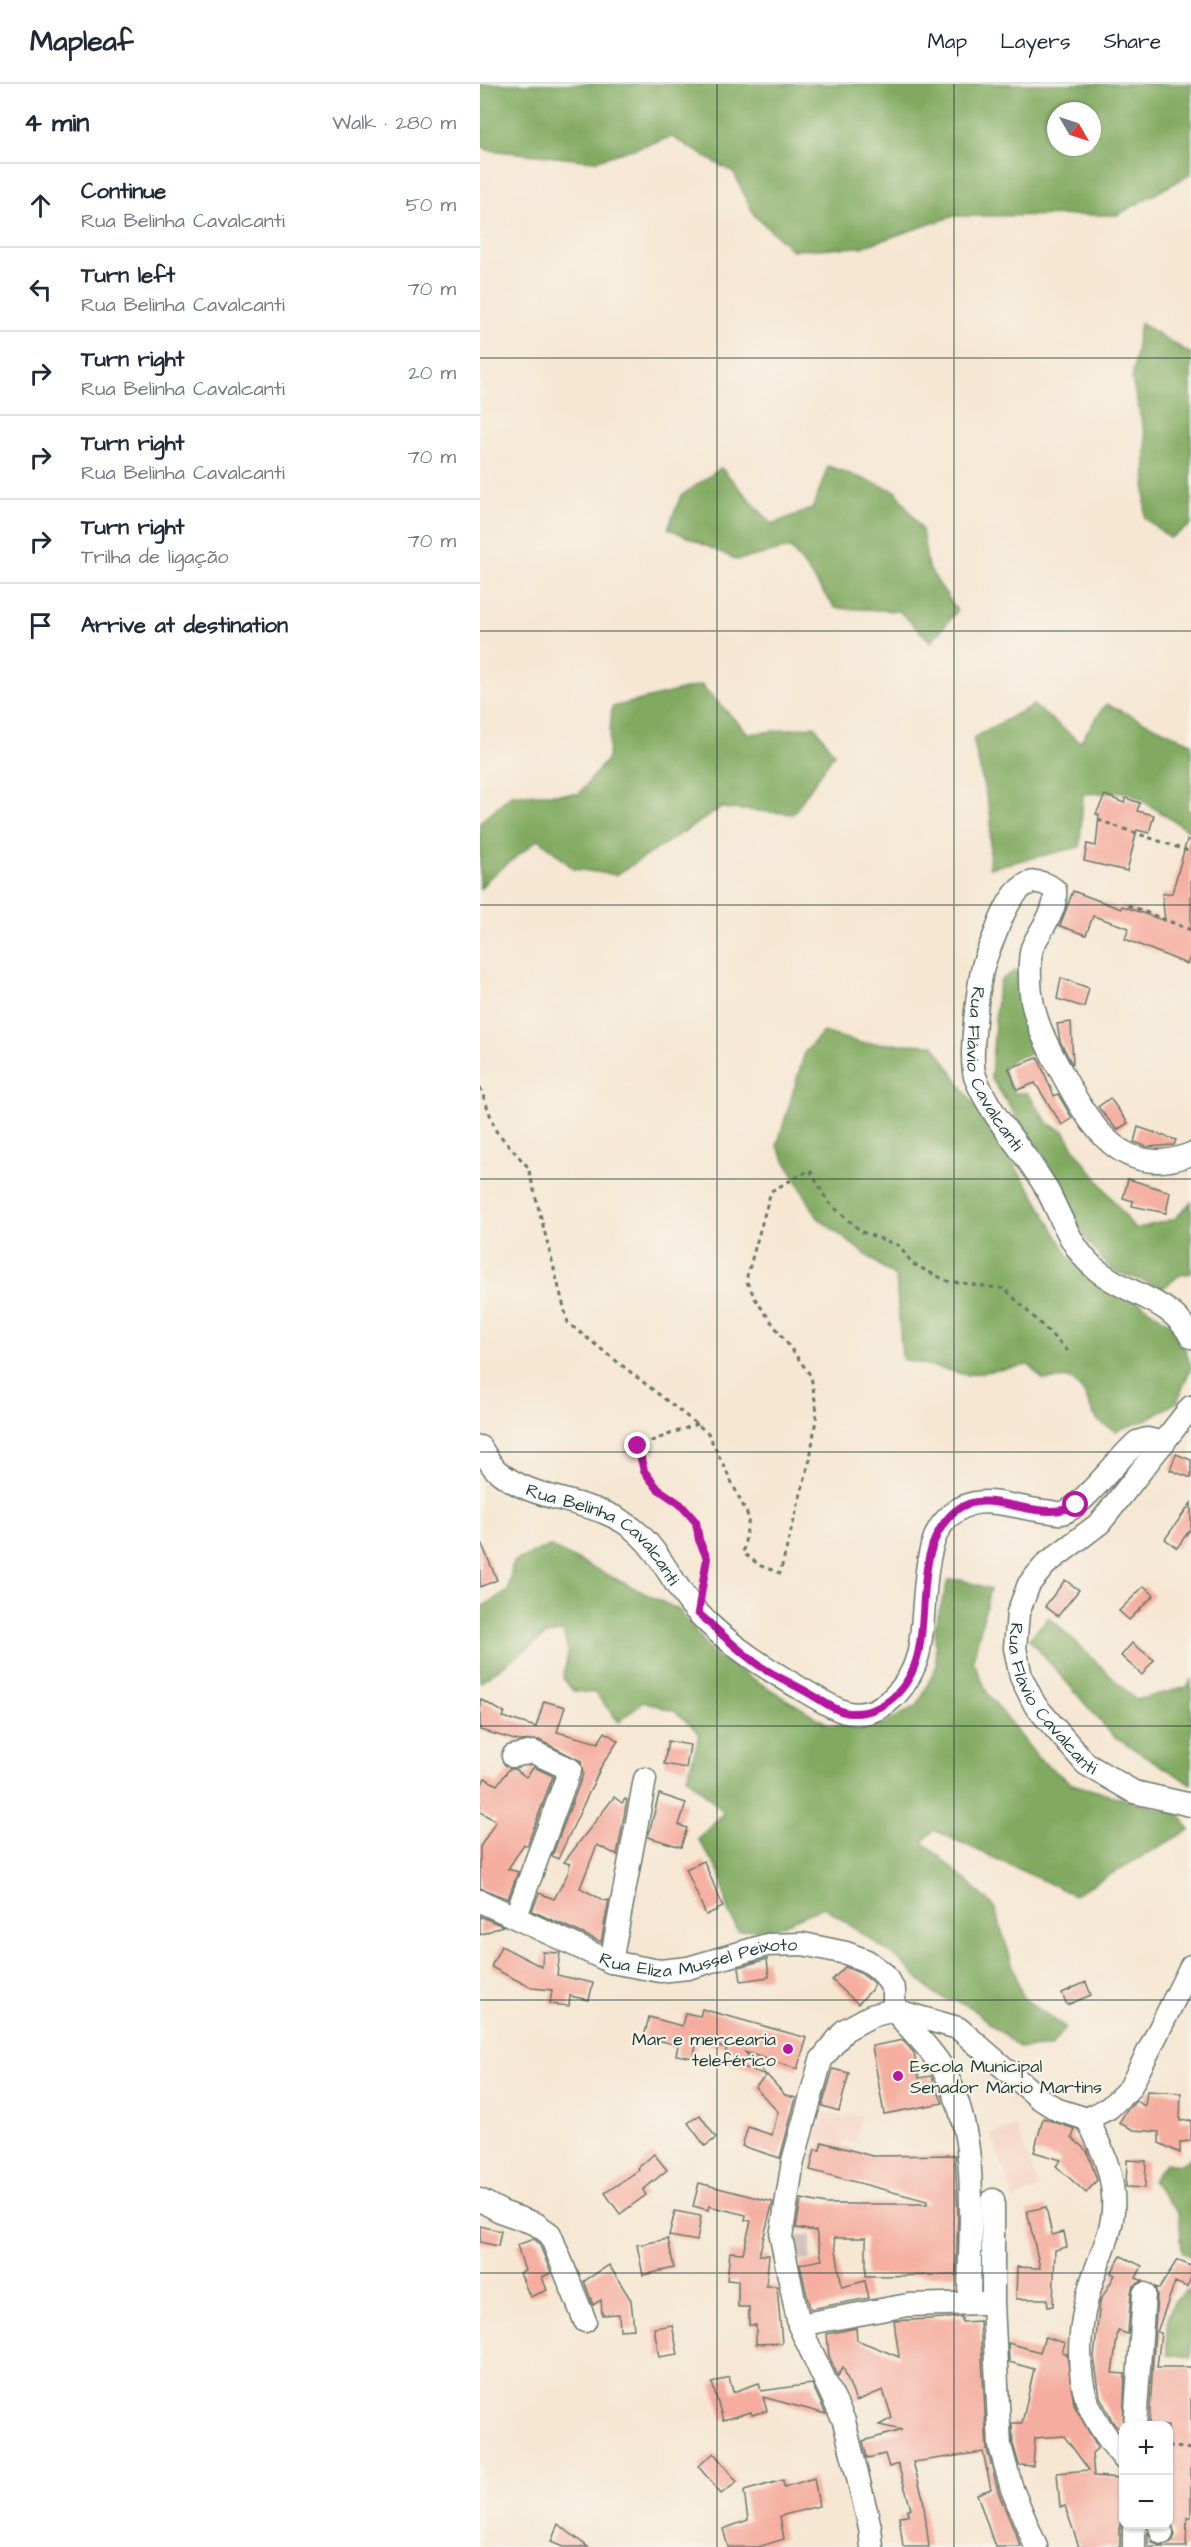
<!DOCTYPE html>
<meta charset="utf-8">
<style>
body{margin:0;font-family:"Architects Daughter",sans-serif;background:#f6f6f7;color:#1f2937}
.controls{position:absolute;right:18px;bottom:18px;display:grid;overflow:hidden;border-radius:12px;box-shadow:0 2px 4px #0004}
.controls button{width:54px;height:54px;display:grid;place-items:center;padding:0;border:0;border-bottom:2px solid #e0e1e3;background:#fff;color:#1f2937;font:30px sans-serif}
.compass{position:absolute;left:567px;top:18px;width:54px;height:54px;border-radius:50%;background:#fff;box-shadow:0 2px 4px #0004;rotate:129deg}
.stop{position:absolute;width:18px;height:18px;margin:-14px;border:4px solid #b5179e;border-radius:50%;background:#fff}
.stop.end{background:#b5179e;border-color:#fff;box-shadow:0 2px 6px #0008}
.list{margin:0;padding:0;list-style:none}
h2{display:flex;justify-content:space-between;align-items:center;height:78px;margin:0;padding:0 24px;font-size:26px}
h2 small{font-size:20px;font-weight:400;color:#747a83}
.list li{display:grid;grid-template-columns:39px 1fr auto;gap:18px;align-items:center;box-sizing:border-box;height:84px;padding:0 24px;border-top:2px solid #e0e1e3}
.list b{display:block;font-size:22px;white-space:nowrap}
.list p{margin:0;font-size:20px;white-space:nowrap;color:#747a83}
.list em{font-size:20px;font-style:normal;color:#747a83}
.icon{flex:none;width:33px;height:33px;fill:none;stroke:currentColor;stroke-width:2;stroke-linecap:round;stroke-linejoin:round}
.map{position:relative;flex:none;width:711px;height:2463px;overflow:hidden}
header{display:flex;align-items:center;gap:36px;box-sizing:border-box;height:84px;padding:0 30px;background:#fff;border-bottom:2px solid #e0e1e3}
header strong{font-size:28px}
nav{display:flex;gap:33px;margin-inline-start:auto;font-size:21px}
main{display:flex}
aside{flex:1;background:#fff}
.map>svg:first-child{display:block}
</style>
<header>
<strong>Mapleaf</strong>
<nav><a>Map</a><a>Layers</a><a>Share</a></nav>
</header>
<main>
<aside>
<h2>4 min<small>Walk · 280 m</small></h2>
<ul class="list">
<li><svg class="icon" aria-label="ahead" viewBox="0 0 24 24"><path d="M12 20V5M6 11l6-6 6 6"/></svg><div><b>Continue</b><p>Rua Belinha Cavalcanti</p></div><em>50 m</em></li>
<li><svg class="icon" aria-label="left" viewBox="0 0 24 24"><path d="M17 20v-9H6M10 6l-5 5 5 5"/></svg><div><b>Turn left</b><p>Rua Belinha Cavalcanti</p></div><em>70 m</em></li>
<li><svg class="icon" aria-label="right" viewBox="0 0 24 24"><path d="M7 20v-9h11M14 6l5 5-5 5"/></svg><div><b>Turn right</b><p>Rua Belinha Cavalcanti</p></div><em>20 m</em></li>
<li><svg class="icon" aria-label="right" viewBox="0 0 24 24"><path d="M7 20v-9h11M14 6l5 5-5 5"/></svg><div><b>Turn right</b><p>Rua Belinha Cavalcanti</p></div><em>70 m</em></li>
<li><svg class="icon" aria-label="right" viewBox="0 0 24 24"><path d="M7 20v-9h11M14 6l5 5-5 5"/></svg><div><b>Turn right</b><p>Trilha de ligação</p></div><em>70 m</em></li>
<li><svg class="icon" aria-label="arrive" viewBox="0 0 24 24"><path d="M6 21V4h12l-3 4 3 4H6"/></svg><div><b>Arrive at destination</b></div></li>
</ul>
</aside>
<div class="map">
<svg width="711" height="2463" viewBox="0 0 711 2463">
<rect width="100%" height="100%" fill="#f7f3e8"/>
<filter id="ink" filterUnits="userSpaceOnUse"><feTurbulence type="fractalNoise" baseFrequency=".0167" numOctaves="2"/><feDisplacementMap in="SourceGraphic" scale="12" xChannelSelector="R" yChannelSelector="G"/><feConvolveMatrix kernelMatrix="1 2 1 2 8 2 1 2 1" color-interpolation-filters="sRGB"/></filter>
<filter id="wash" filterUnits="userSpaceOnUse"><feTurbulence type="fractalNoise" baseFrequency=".008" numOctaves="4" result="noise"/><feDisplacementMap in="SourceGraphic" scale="24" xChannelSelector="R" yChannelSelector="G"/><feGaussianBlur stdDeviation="1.35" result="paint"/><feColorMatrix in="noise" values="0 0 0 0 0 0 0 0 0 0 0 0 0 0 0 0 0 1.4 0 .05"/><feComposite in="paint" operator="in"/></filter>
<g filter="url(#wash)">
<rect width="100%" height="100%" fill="#f6e7d3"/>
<g fill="#f5d2c2">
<polygon points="343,2028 364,2033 367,2030 381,2032 375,2059 364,2057 361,2063 336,2056"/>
<polygon points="536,2042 559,2104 535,2116 511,2050"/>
</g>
<polygon fill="#d1bfbd" points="316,2151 331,2151 331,2176 316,2178"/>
<g fill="#81aa60" stroke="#50744a" stroke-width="1.5" fill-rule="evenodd">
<path d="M0,0h711v90l-74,41 -163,1 -92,31 -70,3 -38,-35 -20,-42 -62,-36 -78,24 -106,-11 -8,-5zM576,27h36v36h-36z"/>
<polygon points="660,239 711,270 711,441 690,454 665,434 666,356 652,296"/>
<polygon points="348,382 416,407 442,446 448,483 477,527 451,558 419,527 355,524 311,464 257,476 188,444 201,412 241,384 292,440 333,424"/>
<polygon points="221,601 269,650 335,642 354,670 313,730 241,724 136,791 94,785 59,755 9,794 0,805 0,738 32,710 99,710 128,674 132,623"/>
<polygon points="626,620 711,659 711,707 707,724 711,728 711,748 649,708 603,710 600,763 509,784 511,734 493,654 553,621 600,658"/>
<polygon points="536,886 544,900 558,968 535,974 522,984 533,1009 547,1009 569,1040 584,1047 596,1067 655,1145 694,1135 711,1118 711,1189 700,1191 683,1204 631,1186 606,1155 568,1080 511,994 517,911 521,896"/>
<path d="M343,948l38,11 73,2 100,150 36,63 37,33 27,8 45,31 12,37 -14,35 -31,18 -30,11c-22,-9 -21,-14 -30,-34 -3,-7 -10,-13 -16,-19l-27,2 -14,-15 -62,10 -65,-16 -6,-81 -78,-60 -41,-72 28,-94z"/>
<polygon points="69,1462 199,1526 234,1571 349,1641 397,1643 437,1622 456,1583 455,1543 468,1496 482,1496 510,1505 493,1576 508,1610 558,1674 592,1700 700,1731 709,1746 594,1811 454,1746 443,1758 514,1822 543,1914 585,1943 571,1963 540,1964 487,1921 455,1911 421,1877 344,1823 296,1844 258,1847 247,1825 241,1791 218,1755 244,1728 207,1693 220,1650 196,1628 163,1617 139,1638 115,1609 93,1607 83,1594 88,1568 83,1547 65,1552 0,1598 0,1524 28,1507 33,1478"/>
<polygon points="569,1533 656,1616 707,1603 711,1596 711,1700 634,1653 549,1555"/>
<polygon points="711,2073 711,2173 702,2167 699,2130 672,2097 685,2079 701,2081"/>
<path d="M711,2205v68l-24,-3c-1,-24 -3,-55 24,-65z"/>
</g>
<g id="blocks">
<g fill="#f5ad9f">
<polygon points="625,711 644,719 646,714 660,719 657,727 674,731 669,749 657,746 647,787 604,777 607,760 616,762 619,731 616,730"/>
<polygon points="707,756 711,756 711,871 707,880 645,855 649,844 613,832 606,851 580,842 593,807 641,825 642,822 685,837 682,810 692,809"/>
<polygon points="581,894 609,904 604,923 577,915"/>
<polygon points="591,938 593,980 592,980 580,957 577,940"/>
<polygon points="558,974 574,1012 578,1010 592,1034 582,1041 555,999 537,1006 529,984"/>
<polygon points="630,1014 648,1039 637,1046 618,1023"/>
<polygon points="658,1043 696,1056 694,1061 668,1063 654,1058"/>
<polygon points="648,1095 690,1108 686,1129 652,1122 653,1117 643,1114"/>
<polygon points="696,1370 711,1376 711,1394 690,1386"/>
<polygon points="711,1419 711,1444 697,1464 685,1455"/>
<polygon points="0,1456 17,1496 0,1503"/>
<polygon points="585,1496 599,1506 578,1532 565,1522"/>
<polygon points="664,1502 674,1511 649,1536 639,1527"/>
<polygon points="652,1559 674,1576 662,1591 641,1572"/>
<polygon points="0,1615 25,1629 23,1633 56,1643 64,1617 85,1623 77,1648 118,1659 125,1648 138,1657 122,1681 78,1775 72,1772 103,1690 101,1677 59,1656 39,1657 0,1646"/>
<polygon points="188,1657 210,1661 206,1684 184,1680"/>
<polygon points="54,1683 73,1692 47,1762 44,1760 28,1785 38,1788 28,1815 0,1804 0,1763 16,1737 0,1728 0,1704 5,1694 17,1701 29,1685 35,1685 46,1693"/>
<polygon points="179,1710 206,1719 199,1741 207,1744 201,1763 168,1753"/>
<polygon points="134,1713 142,1719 145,1715 147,1716 137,1771 117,1761 100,1804 125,1817 129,1816 121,1858 52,1827 59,1809 74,1815 88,1789 90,1780 84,1778"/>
<polygon points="224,1777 243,1823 226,1831 206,1785"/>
<polygon points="0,1832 23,1842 0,1851"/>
<polygon points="21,1862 62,1883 63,1868 80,1869 77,1891 113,1899 109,1916 90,1912 89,1922 70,1920 72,1906 52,1904 11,1883"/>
<polygon points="287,1875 289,1893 261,1897 259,1883"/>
<polygon points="365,1883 380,1889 394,1899 392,1905 378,1920 352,1896"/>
<polygon points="606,1898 611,1911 587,1921 582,1909"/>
<polygon points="222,1925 327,1954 317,1985 265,1968 286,1991 243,1976 247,1964 216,1958 214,1974 196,1971 198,1961 164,1953 169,1933 202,1942 205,1929 220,1932"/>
<polygon points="423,1956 434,1969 439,1994 451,1992 463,2019 404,2030 392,1962"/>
<polygon points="353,1985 369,1989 359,2027 342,2022"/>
<polygon points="287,1991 305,2011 316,2014 300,2074 262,2062 268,2043 292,2051 298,2028 275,2003"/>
<polygon points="667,2007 701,2009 700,2037 711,2036 711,2057 700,2058 700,2069 679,2059 679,2048 654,2046 639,2039 646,2027 656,2017 665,2022"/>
<polygon points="220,2031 236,2054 225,2062 208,2039"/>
<polygon points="563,2034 595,2045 592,2054 607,2067 617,2096 606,2109 576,2082 581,2076 554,2068"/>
<polygon points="342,2058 392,2072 475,2071 478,2131 476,2191 386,2192 386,2154 354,2154 362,2203 385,2197 389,2214 330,2225 320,2180 342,2176 336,2147 316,2144 321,2115 346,2120 447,2120 447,2117 330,2086 335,2065 340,2066"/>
<polygon points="174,2070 187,2086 163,2106 166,2111 140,2130 125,2109 159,2086 158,2084"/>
<polygon points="647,2076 666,2077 665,2104 646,2103"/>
<polygon points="219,2099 293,2118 279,2171 289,2171 286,2202 297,2202 302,2259 276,2260 276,2241 269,2241 269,2223 258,2223 258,2197 247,2196 250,2168 263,2169 271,2137 265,2136 266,2131 229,2122 228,2126 213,2122"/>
<polygon points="566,2123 572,2151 584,2148 587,2163 575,2166 573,2222 568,2223 567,2215 536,2215 537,2183 560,2184 547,2127"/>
<polygon points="195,2127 221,2132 217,2157 189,2152"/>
<polygon points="0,2142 21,2147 18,2162 0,2158"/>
<polygon points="54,2155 59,2159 71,2189 62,2193 67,2206 50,2213 40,2189 45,2187 37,2161"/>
<polygon points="188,2155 194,2184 163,2191 157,2161"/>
<polygon points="641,2172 662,2182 656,2194 663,2197 653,2202 651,2209 648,2250 638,2247 632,2289 645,2290 643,2348 634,2340 620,2313 614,2273 620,2217 635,2191 631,2189"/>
<polygon points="697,2176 711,2182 711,2193 707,2203 695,2198 677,2248 681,2249 677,2283 711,2283 711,2433 707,2433 706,2463 668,2463 668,2448 673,2459 680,2462 692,2458 695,2451 688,2431 688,2342 669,2342 677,2211 675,2203 679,2205"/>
<polygon points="129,2181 151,2216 154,2245 140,2246 139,2230 122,2231 121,2216 113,2221 104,2197"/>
<polygon points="482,2233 482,2238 500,2237 507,2365 519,2410 541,2463 515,2463 497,2410 511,2405 503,2368 433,2378 443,2414 449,2463 423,2463 419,2432 428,2431 427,2426 431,2425 418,2380 409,2383 405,2370 387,2374 383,2357 422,2346 399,2341 412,2334 403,2306 376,2317 363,2283 358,2292 349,2272 347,2250 376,2244 377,2256 419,2273 414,2237"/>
<polygon points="192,2241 198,2270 179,2273 174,2244"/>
<polygon points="565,2253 585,2259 582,2268 587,2270 594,2321 618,2364 612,2369 614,2392 641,2394 644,2432 640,2440 640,2463 599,2463 585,2422 580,2423 577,2389 609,2386 584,2352 555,2354 553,2382 539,2381 533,2360 532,2339 542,2339 554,2285 529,2278 528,2259 560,2268"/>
<polygon points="249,2293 253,2308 279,2299 281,2307 332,2300 346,2330 283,2313 287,2327 272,2331 271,2328 243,2336 232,2299"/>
<polygon points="234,2369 257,2398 241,2410 218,2382"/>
<polygon points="334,2394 339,2422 300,2432 304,2455 278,2463 248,2463 243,2445 268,2436 264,2407 303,2396 304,2403"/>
<polygon points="78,2440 108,2463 83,2463 71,2458"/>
</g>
</g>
</g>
<g filter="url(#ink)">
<use href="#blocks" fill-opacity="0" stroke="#6a786c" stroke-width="1.5"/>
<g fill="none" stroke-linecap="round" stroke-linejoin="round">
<g stroke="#6a786c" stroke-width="25">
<g id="minor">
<path id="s1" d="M711,1070c-68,27 -101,-28 -128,-79 -16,-29 -33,-61 -33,-95 0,-9 -1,-23 2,-32 9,-21 25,-35 23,-58 -29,-23 -46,9 -56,34 -5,15 -14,31 -17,47 -4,20 -14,92 -6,108 16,39 47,70 69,107 16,28 25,63 52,84 30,25 75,29 94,67"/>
<path id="s2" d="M711,1323l-91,116 -54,41 -17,20 -11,29 -3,35 6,29 14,28 51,59 48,28 57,13"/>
<path id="s3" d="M0,1363c5,7 10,17 16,23 42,36 103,26 143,64 24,22 36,55 59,79 31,33 71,57 110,80 11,6 24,15 37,19 36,10 65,-27 73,-57 9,-35 2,-106 26,-133 29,-34 62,-15 100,-11 5,0 13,3 18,2 19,-4 57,-56 75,-71l10,-3 17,4"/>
<polyline points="33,1672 53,1668 90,1685 36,1832"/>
<path id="s4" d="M0,1817l131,61 49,9 28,-3 79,-23 36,-1 43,9 21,8 17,13 10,16v20"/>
<polyline points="131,1878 165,1695"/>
<path d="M414,1926c16,20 38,39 50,61 38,68 25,158 25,232"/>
<path d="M607,2035c16,31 31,63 25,100 -3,22 -15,44 -21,65 -11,36 -16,80 -4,117 8,21 23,41 37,58"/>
<polyline points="0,2116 22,2128 56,2140 70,2150 105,2237"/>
<polyline points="513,2116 513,2219 520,2362 532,2405 556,2463"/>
<polyline points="319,2241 428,2221 502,2219"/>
<polyline points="655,2342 664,2210"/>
<polyline points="679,2440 682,2449"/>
<polyline points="392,2463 390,2443 364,2337 319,2241 301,2153 313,2077 341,1976 365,1946 391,1932 414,1926 478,1944 559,2014 578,2026 607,2035 629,2024 650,2004 711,1882"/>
<polyline points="654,2463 654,2440"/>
</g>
</g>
<g stroke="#6a786c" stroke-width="3" stroke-dasharray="4.5 4.5" stroke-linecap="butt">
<polyline points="618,736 711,768"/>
<polyline points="648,821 711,846"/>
<polyline points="0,1003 16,1047 48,1083 88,1239 228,1349 269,1434 263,1469 281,1482 300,1489 330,1375 337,1328 331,1292 277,1218 266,1196 291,1107 330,1086 348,1118 382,1148 418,1161 433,1180 467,1197 525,1205 588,1267"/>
<polyline points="217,1340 158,1362 164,1387 178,1405 200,1420 216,1438 219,1456 227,1474 222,1503"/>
<polyline points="688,2362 711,2365"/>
</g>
<use href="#minor" stroke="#fff" stroke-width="22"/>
</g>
</g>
<g fill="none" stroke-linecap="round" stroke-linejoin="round" filter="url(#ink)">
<path stroke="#b5179e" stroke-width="8" d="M158,1362l6,25 14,18 22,15 16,18 3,18 8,18 -9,55c20,17 40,38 62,53 17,11 35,19 52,29 10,6 25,17 37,18 35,2 61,-25 69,-59 11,-46 -3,-107 36,-142 33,-29 84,14 122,-7"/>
</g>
<path fill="none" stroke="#1f3d34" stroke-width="1.5" stroke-opacity="0.55" d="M237,0v2463M474,0v2463M0,274h711M0,547h711M0,821h711M0,1095h711M0,1368h711M0,1642h711M0,1916h711M0,2189h711"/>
<g fill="#b5179e" stroke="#f7f3e8" stroke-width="2">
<circle cx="308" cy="1965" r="6"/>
<circle cx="418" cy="1992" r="6"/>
</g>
<g text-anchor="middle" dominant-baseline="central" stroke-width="4.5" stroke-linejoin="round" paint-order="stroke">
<g font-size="18" fill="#1f3d34" stroke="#f7f3e8">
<text stroke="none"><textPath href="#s1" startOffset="600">Rua Flávio Cavalcanti</textPath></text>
<text stroke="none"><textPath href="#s3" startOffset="156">Rua Belinha Cavalcanti</textPath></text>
<text stroke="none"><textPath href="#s2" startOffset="370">Rua Flávio Cavalcanti</textPath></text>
<text stroke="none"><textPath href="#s4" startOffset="234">Rua Eliza Mussel Peixoto</textPath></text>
</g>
<g font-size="18" fill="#1f3d34" stroke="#f7f3e8" text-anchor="end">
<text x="296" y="1955">Mar e mercearia<tspan x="296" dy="21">teleférico</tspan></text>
<text x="430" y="1982" text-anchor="start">Escola Municipal<tspan x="430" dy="21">Senador Mário Martins</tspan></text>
</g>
</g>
</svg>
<div class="controls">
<button>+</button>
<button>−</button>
</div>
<svg class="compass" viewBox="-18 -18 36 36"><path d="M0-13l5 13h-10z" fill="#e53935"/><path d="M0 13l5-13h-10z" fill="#747a83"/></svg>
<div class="stop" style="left:596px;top:1421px"></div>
<div class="stop end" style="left:158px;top:1362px"></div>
</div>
</main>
